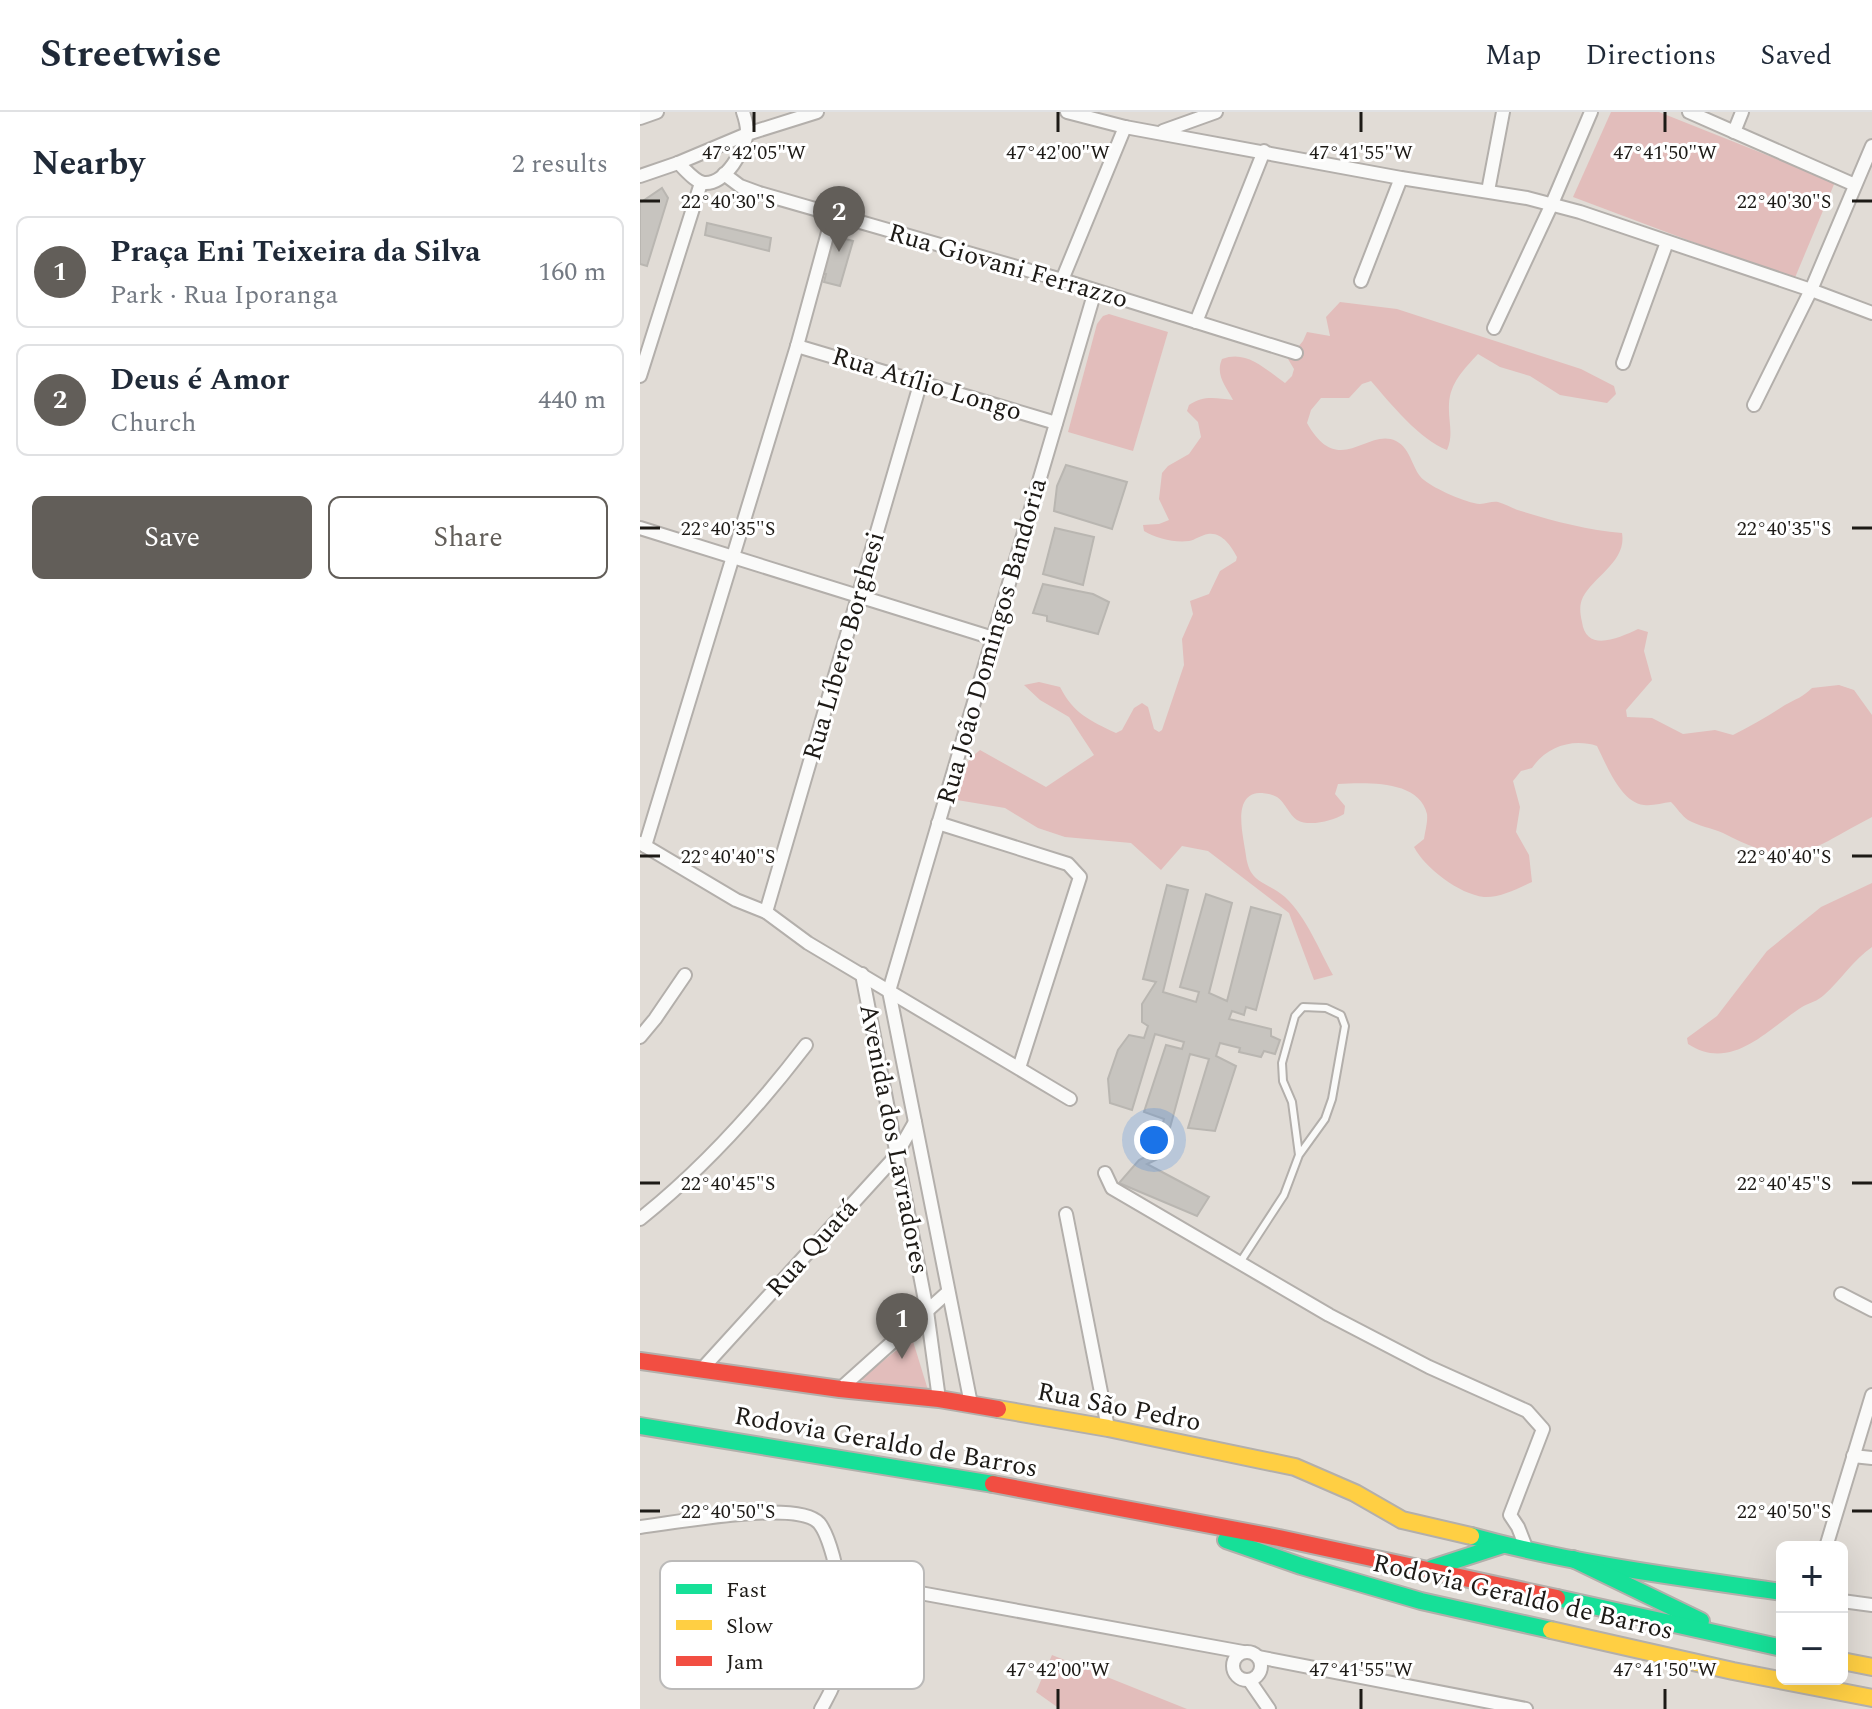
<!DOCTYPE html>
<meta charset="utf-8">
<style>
body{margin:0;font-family:Spectral,serif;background:#f6f6f7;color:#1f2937}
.controls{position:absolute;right:24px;bottom:24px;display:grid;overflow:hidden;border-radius:12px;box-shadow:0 8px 32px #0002}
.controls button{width:72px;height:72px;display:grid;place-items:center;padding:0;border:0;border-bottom:2px solid #e0e1e3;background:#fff;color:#1f2937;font:40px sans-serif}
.you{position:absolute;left:514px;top:1028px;width:28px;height:28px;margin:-20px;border:6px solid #fff;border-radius:50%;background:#1a73e8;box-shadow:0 0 0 12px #1a73e833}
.badge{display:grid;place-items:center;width:52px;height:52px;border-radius:50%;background:#625e59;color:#fff;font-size:26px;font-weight:700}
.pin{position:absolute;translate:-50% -66px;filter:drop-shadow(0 2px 4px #0008)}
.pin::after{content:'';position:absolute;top:42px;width:28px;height:24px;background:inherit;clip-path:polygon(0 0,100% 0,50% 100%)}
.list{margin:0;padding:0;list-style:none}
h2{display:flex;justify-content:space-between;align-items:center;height:104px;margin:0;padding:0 32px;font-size:34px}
h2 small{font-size:26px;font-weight:400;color:#747a83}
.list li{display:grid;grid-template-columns:52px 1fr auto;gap:24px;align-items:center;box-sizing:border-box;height:112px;margin:0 16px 16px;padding:0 16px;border:2px solid #e0e1e3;border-radius:12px}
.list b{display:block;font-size:30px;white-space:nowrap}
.list p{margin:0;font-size:26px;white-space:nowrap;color:#747a83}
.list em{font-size:26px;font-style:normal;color:#747a83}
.actions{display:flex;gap:16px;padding:24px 32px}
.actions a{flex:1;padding:18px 0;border:2px solid #625e59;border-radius:12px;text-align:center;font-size:28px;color:#625e59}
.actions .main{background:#625e59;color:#fff}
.map{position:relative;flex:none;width:1232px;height:1597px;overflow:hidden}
header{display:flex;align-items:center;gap:48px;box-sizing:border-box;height:112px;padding:0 40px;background:#fff;border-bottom:2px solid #e0e1e3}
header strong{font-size:38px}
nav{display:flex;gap:44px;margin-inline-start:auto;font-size:28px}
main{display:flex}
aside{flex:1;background:#fff}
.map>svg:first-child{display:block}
</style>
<header>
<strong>Streetwise</strong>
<nav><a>Map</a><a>Directions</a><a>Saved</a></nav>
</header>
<main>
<aside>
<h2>Nearby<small>2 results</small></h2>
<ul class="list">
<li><span class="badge">1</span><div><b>Praça Eni Teixeira da Silva</b><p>Park · Rua Iporanga</p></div><em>160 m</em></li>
<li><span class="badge">2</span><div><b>Deus é Amor</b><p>Church</p></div><em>440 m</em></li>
</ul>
<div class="actions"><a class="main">Save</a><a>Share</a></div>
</aside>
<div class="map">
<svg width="1232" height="1597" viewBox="0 0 1232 1597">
<rect width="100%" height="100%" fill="#e1dcd6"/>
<g fill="#e2bdbb">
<polygon points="971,0 1019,0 1195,70 1154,168 933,85"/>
<path d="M700,190l57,7 184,60 33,17 2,8 -9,9 -47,-8 -30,-19 -30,-9 -22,-13c-14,15 -28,29 -29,50 -1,17 5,30 -2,46 -27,-10 -57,-47 -76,-69l-9,3 -13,14h-28l-10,12 -4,13c32,57 60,4 89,18 16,8 16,30 28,39 11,9 42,23 56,24 6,0 12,-3 18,-2 8,2 15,7 23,9 32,10 67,19 101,22 5,28 -28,43 -39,64 -4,8 -3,16 -1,25 4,31 37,16 56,7l10,3 -4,19 8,29 -26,30 1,7 25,1 31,16 32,-4 18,5c18,-9 35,-19 52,-30 11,-6 18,-8 27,-17l27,-3 15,5 18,25v102c-67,35 -76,54 -149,16 -11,-5 -25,-7 -35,-13 -6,-4 -12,-13 -17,-18 -9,1 -18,4 -27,3 -23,-2 -38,-41 -47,-59 -25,-8 -51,1 -65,22l-11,3 -8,10 7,26 -4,25 13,23 3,27c-15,7 -32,16 -48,15 -25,-3 -59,-29 -70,-50l10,-8c1,-7 4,-18 3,-25 -8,-35 -63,-31 -89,-30l-3,10 10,12 -1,8c-11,7 -35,13 -47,6 -8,-5 -12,-18 -20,-23 -5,-3 -12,-4 -18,-4 -28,2 -15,45 -13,63 4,29 21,25 39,41 22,21 34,53 48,78l-19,5 -25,-67 -81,-62 -26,-5 -21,24 -30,-27 -66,-6 -27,-9 -33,-20 -48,-8c1,-22 5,-36 23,-50l66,37 48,-32 -25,-38 -29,-17 -16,-15 15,-3 21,5c14,27 29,33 56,46l6,-3 12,-22 8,-5 6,4 6,22 5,3 3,-2 22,-65 -2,-26 11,-25 -3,-13 19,-7 11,-23 16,-10 1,-4c-6,-11 -15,-25 -29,-23 -7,1 -13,6 -19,7 -15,2 -33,-3 -45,-10l-1,-6 16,-1 10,-4 -10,-21 3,-26 6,-7 21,-12 12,-17 -3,-15 -11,-11 2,-6c14,-10 27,-7 44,-5 -7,-14 -18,-25 -11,-41 25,-10 44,11 63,24l7,-7 2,-7 -6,-10 15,-18 4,-9 23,4 -4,-19z"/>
<polygon points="469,202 528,220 493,339 428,320 457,212 463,204"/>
<path d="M1232,771v64c-19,13 -31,33 -48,48 -6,6 -15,8 -22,12 -33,21 -70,66 -114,37l-1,-6 30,-22 50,-65 54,-44z"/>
<polygon points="272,1226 288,1278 219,1268"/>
<polygon points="412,1543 547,1597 420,1597 396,1580"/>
</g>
<g fill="#c7c4bf" stroke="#b9b6b1" stroke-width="2">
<polygon points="22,76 28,86 7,154 0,152 0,91"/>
<polygon points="67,111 131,126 129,139 65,123"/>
<polygon points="194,124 213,129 200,174 184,170 186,162 182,162"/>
<polygon points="426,353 487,370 472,417 414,399 417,374"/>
<polygon points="415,416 454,425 443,473 403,462"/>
<polygon points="403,472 453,482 469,490 458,522 407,509 407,504 393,501"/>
<polygon points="527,773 548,778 523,880 556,890 559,880 540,875 566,782 592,791 569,881 587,889 611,795 641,803 616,898 606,895 604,903 592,899 589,907 631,917 631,924 640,928 635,942 624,939 621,945 599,940 600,936 580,931 576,944 596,954 575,1019 548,1016 569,947 550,942 522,1045 507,1052 569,1085 557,1104 479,1071 499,1048 515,1040 524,1007 504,1000 526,933 542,937 544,930 515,922 492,998 470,991 468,967 478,938 489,923 504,926 508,914 502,910 502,892 516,870 503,867"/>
</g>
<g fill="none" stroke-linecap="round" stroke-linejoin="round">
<g stroke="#b3afab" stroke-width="10">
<polyline id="lane" points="599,1152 644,1083 659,1043 685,1007 692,987 705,914 701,903 686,896 663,895 655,904 642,951 643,969 652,990 659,1043"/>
</g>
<g stroke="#b3afab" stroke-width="16">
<g id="street">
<polyline points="427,0 485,15 761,66 887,86 940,100 1171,178 1232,201"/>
<polyline points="1049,0 1215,73"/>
<polyline points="0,6 17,0"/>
<polyline points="523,19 576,0"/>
<polyline points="1094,20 1102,0"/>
<path d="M38,51c7,6 17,19 26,20 21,2 42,-34 43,-52 0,-6 -2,-13 -4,-19"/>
<polyline points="84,62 100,74 119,81 422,168 656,241"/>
<polyline points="0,64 38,51 107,22 177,0"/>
<polyline points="848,79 863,0"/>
<polyline points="422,168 485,15"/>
<polyline points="721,169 761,66"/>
<polyline points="556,210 624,39"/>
<polyline points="854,216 911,94 951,0"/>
<polyline points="157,234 416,311"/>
<polyline points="983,251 1027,130"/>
<polyline points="0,264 61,71"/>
<polyline points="1114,293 1171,178 1232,34"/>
<polyline points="0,416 353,526"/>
<polyline points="298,711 428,752 440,765 379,956"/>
<polyline points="0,731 96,788 126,800 168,831 430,987"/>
<polyline points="5,734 157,234 193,102"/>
<polyline points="126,800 281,269"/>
<polyline points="222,862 287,1199 299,1287"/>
<polyline points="0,925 15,907 45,863"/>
<polyline points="465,1061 472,1076 689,1203 789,1255 887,1299 903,1317 870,1403 878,1415 887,1438"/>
<polyline points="426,1102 468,1316"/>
<path d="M0,1107c63,-50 117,-110 166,-174"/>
<polyline points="1201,1182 1232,1198"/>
<polyline points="62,1257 255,1045 275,1010"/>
<polyline points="200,1277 308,1180"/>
<polyline points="331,1292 249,879 455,179"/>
<polyline points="1213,1344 1232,1346"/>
<path d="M0,1415c35,-4 157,-28 179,-4 11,13 19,52 22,70 7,47 5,74 -20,116"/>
<polyline points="1186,1435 1232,1283"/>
<polyline points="198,1466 603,1540"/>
<polyline points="1202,1489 1232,1493"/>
<circle cx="607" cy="1554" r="14"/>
<polyline points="618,1545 886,1597"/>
<polyline points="609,1568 629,1597"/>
</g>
</g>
<g stroke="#b3afab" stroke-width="20">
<g id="fast">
<polyline points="0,1314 353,1372"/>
<path d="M831,1424c102,28 207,41 311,56"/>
<polyline points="586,1428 661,1454 781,1489 911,1518"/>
<polyline points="933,1447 1061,1509"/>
<polyline points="792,1456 863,1433"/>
<polyline points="917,1486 1142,1536"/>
</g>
</g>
<g stroke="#b3afab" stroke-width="20">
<g id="slow">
<polyline points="358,1297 468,1316 655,1355 715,1381 762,1408 831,1424"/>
<polyline points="911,1518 1093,1559 1232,1586"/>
<polyline points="1202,1549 1232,1555"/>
</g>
</g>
<g stroke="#b3afab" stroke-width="20">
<g id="jam">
<polyline points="0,1249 200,1277 299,1287 358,1297"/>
<polyline points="353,1372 639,1426 917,1486"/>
</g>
</g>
<use href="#lane" stroke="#fafaf9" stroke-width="6"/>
<use href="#street" stroke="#fafaf9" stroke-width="12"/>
<use href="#fast" stroke="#16e098" stroke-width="16"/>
<use href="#slow" stroke="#ffcf43" stroke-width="16"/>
<use href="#jam" stroke="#f24e42" stroke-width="16"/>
</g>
<path fill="none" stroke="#1d1a16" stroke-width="3" d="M114,0v20M418,0v20M721,0v20M1025,0v20M0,89h20M1212,89h20M0,416h20M1212,416h20M0,744h20M1212,744h20M0,1071h20M1212,1071h20M0,1399h20M1212,1399h20M418,1577v20M721,1577v20M1025,1577v20"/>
<g text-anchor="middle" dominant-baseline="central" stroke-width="6" stroke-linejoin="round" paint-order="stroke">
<g font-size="26" fill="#1d1a16" stroke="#fff">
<text transform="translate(368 154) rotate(16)">Rua Giovani Ferrazzo</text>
<text transform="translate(287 272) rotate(17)">Rua Atílio Longo</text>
<text transform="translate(352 529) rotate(-74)">Rua João Domingos Bandoria</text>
<text transform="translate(204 534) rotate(-74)">Rua Líbero Borghesi</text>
<text transform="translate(254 1027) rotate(79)">Avenida dos Lavradores</text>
<text transform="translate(172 1136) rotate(-48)">Rua Quatá</text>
<text transform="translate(479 1295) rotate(11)">Rua São Pedro</text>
<text transform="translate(246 1330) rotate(10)">Rodovia Geraldo de Barros</text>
<text transform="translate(883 1485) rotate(13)">Rodovia Geraldo de Barros</text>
</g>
</g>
<rect x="20" y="1449" width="264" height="128" rx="12" fill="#fff" stroke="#bbbab9" stroke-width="2"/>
<rect x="36" y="1472" width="36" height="10" fill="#16e098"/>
<rect x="36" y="1508" width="36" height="10" fill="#ffcf43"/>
<rect x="36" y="1544" width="36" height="10" fill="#f24e42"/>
<g font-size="22" fill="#1d1a16">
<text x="86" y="1485">Fast</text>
<text x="86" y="1521">Slow</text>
<text x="86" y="1557">Jam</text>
</g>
<g font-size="20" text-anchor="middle" fill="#1d1a16" stroke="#fff" stroke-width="6" stroke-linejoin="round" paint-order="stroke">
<text x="114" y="47">47°42'05"W</text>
<text x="418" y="47">47°42'00"W</text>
<text x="721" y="47">47°41'55"W</text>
<text x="1025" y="47">47°41'50"W</text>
<text x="88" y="96">22°40'30"S</text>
<text x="1144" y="96">22°40'30"S</text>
<text x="88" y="423">22°40'35"S</text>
<text x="1144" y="423">22°40'35"S</text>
<text x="88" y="751">22°40'40"S</text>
<text x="1144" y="751">22°40'40"S</text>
<text x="88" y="1078">22°40'45"S</text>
<text x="1144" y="1078">22°40'45"S</text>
<text x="88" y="1406">22°40'50"S</text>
<text x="1144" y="1406">22°40'50"S</text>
<text x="418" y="1564">47°42'00"W</text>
<text x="721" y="1564">47°41'55"W</text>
<text x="1025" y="1564">47°41'50"W</text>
</g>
</svg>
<div class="controls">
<button>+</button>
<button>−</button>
</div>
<div class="you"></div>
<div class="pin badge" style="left:262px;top:1247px">1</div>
<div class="pin badge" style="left:199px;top:140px">2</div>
</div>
</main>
